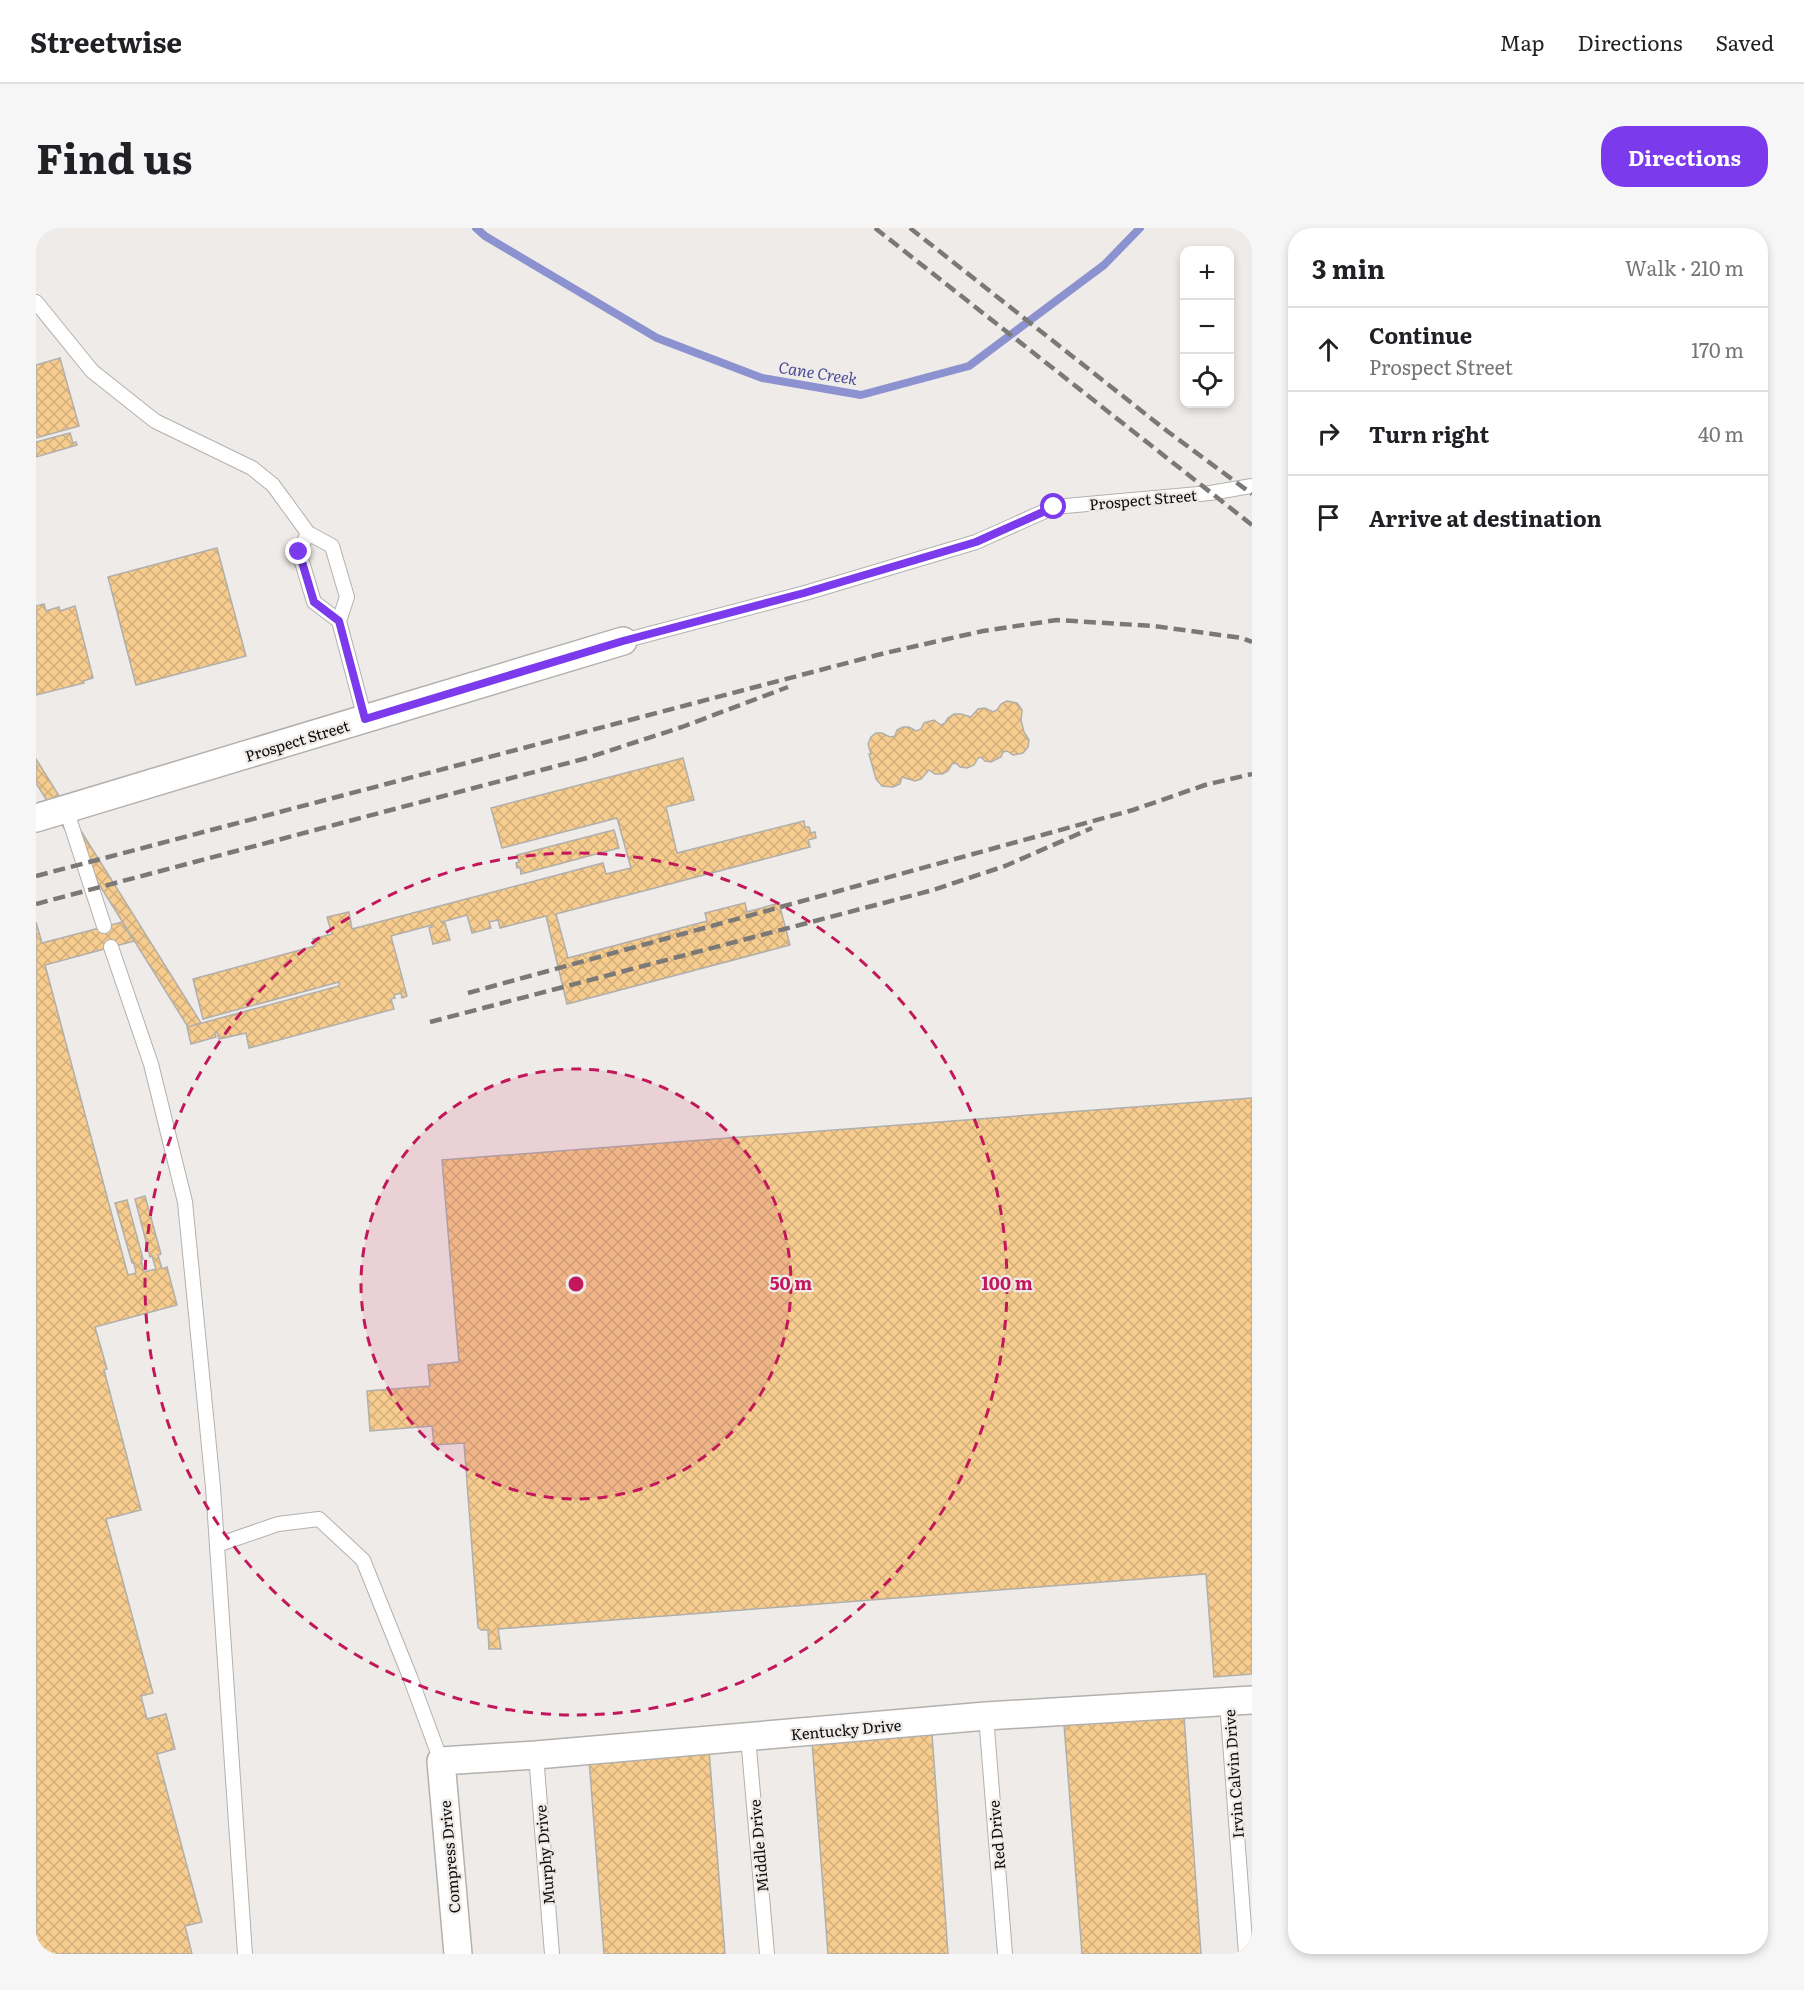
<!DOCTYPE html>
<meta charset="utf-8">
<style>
body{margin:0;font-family:Literata,serif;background:#f6f6f6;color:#202124}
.controls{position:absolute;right:18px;top:18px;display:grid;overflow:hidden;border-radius:12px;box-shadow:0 3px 9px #0003}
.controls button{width:54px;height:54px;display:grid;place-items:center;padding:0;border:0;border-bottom:2px solid #e0e0e0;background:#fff;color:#202124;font:30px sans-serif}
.stop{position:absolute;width:18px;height:18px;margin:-14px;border:4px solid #7c3aed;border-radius:50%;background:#fff}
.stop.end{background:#7c3aed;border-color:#fff;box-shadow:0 2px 6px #0008}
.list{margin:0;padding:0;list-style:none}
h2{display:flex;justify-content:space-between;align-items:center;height:78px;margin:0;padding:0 24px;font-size:26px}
h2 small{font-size:20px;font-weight:400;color:#757577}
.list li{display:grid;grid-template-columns:39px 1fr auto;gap:18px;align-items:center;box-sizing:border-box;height:84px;padding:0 24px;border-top:2px solid #e0e0e0}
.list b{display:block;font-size:22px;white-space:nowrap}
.list p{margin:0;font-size:20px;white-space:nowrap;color:#757577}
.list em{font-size:20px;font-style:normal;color:#757577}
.icon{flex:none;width:33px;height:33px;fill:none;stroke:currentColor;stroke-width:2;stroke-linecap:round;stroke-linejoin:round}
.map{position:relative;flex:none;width:1216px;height:1726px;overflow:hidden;border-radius:24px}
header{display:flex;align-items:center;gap:36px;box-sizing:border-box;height:84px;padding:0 30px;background:#fff;border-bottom:2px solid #e0e0e0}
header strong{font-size:28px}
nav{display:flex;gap:33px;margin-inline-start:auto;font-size:21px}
.intro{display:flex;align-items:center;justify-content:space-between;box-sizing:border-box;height:144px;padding:0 36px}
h1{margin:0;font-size:42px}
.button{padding:15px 27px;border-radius:24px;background:#7c3aed;color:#fff;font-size:21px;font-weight:700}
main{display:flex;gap:36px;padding:0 36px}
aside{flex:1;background:#fff;border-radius:24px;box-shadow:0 3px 9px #0003}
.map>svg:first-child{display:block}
</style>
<header>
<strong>Streetwise</strong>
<nav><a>Map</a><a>Directions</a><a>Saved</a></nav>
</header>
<div class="intro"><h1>Find us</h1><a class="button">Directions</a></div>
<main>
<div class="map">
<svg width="1216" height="1726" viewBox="0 0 1216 1726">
<defs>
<pattern id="building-cross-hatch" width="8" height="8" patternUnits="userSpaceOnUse" patternTransform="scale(1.5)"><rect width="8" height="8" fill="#f6cc8f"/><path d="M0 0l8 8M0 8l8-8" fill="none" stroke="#d2ae7a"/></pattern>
</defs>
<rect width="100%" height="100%" fill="#eeebe8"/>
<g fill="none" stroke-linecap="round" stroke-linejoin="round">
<polyline stroke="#8c92cf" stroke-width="8" points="440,0 449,8 621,110 726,150 825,167 933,138 1068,37 1104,0"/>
</g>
<g fill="url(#building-cross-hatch)" stroke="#b1afac" stroke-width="1.5">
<polygon points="24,130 43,198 0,210 0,137"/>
<polygon points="34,205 37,215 40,214 41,217 0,229 0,214"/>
<polygon points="181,320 210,428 100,457 72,349"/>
<polygon points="8,376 10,383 23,379 24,383 39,378 57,450 47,453 48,455 0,467 0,378"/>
<polygon points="971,473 981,475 986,482 985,492 988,504 993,512 992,519 987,525 977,527 971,523 967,524 965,529 955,534 949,533 945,529 942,530 938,537 931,540 924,539 920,535 916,536 912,543 906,546 899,546 893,542 885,551 879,553 866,549 864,556 857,559 846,558 840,551 833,526 835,526 832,516 835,509 840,505 846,505 854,509 859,508 861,502 867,499 873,499 880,503 885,501 888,495 898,492 905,497 909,495 912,490 918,486 925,486 935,489 942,481 949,480 957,484 961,482 965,476"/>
<polygon points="647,530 658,572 630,579 641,625 768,593 769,599 773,599 775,605 779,604 780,610 772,612 774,619 520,686 532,730 671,693 669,685 709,675 711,684 743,675 754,717 531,776 510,688 464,700 462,692 453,694 455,700 436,705 431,687 406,694 409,695 414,712 397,716 393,700 396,699 396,697 355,708 371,768 366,770 365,765 358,767 359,770 355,771 358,781 213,820 210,805 183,811 181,804 179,805 180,809 155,816 151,799 303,758 303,754 167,791 157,751 279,718 277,711 296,706 291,689 313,684 316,701 567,635 570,646 595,640 581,590 466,620 455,580"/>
<polygon points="0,531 165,795 152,799 0,555"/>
<polygon points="578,602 583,620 485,646 484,639 481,640 480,635 483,634 481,627"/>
<polygon points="0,694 6,715 86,694 98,713 9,737 92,1047 100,1045 98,1035 96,1035 79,975 91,972 107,1031 105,1032 108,1044 120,1041 116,1028 114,1029 99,971 109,968 125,1026 122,1027 126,1041 131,1039 141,1077 59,1099 71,1141 68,1142 105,1282 70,1291 117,1465 105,1468 111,1491 130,1486 139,1521 121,1526 166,1694 149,1698 156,1726 0,1726"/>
<polygon points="1216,870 1216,1446 1178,1449 1170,1346 462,1401 465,1421 453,1421 452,1402 445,1402 442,1399 428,1215 398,1217 396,1198 334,1203 331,1163 394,1158 392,1137 423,1134 406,932"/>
<polygon points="1148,1488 1165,1726 1046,1726 1028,1496"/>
<polygon points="896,1506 912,1726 792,1726 776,1514"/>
<polygon points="673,1522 689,1726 568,1726 553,1531"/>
</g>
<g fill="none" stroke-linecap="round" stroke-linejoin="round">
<g stroke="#b3b1ae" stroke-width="16">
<g id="lane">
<polyline points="0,74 56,143 119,193 216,240 237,257 272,305 296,318 311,369 303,393 329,491"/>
<polyline points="272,305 263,324 278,374 303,393"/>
<polyline points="587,413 769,365 940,314 1018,279 1174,265 1216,258"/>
<polyline points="30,581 68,698"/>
<polyline points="75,719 115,836 149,974 177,1259 209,1726"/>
<polyline points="181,1317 242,1296 283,1291 327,1332 374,1449 405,1533"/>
<polyline points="1191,1474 1210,1726"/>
<polyline points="950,1488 969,1726"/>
<polyline points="712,1509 731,1726"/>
<polyline points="500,1527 516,1726"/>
</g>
</g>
<g stroke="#b3b1ae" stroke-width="30">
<g id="street">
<polyline points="0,590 587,413"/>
<polyline points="422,1726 405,1533 500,1527 950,1488 1216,1472"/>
</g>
</g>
<use href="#lane" stroke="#fff" stroke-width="14"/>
<use href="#street" stroke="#fff" stroke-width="27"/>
<g stroke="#7b7978" stroke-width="4.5" stroke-dasharray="12 6" stroke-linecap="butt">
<polyline points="839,0 1216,297"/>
<polyline points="874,0 1131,203 1216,266"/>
<polyline points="0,648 849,425 947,403 1021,392 1118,398 1206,410 1216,414"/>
<polyline points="0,676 551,530 646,499 752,459"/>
<polyline points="432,765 1097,582 1169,557 1216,546"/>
<polyline points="394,794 897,662 969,638 1056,600"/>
</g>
</g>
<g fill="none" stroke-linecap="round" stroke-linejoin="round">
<polyline stroke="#7c3aed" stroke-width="8" points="263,324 278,374 303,393 329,491 587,413 768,365 940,314 1018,279"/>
</g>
<circle cx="540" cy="1056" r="215" fill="#c2185b" fill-opacity=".12"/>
<g fill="none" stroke="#c2185b" stroke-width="3" stroke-dasharray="10 8">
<circle cx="540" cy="1056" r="215"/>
<circle cx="540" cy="1056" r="431"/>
</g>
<g text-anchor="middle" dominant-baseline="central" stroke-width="4.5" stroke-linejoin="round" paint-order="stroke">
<g font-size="15" fill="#0e0d0c" stroke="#eeebe8">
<text transform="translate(1107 271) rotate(-5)">Prospect Street</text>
<text transform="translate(261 512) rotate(-17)">Prospect Street</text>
<text transform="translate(810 1501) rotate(-5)">Kentucky Drive</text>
<text transform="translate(1197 1546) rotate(-94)">Irvin Calvin Drive</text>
<text transform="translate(960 1607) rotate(-95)">Red Drive</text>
<text transform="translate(722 1618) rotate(-95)">Middle Drive</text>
<text transform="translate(508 1627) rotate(-95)">Murphy Drive</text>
<text transform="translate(413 1629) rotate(-95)">Compress Drive</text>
</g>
<g font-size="16" font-style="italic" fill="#4c4d99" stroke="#eeebe8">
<text transform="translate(782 144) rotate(9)">Cane Creek</text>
</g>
</g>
<circle cx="540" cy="1056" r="9" fill="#c2185b" stroke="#eeebe8" stroke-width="3"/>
<g font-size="18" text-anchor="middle" font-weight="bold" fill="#c2185b" stroke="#eeebe8" stroke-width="4.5" stroke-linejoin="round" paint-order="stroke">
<text x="755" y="1062">50 m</text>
<text x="971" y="1062">100 m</text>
</g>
</svg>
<div class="controls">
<button>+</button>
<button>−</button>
<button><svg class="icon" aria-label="locate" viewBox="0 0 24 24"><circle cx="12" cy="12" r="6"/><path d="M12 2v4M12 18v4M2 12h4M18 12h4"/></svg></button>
</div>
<div class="stop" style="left:1018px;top:279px"></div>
<div class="stop end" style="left:263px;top:324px"></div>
</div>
<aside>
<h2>3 min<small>Walk · 210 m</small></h2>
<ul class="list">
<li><svg class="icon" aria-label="ahead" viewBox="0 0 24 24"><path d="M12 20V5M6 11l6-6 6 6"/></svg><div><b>Continue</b><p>Prospect Street</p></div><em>170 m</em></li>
<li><svg class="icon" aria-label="right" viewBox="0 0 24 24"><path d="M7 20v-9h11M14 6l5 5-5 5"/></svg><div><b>Turn right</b></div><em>40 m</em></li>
<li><svg class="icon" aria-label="arrive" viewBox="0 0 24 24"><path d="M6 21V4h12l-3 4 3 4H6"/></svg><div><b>Arrive at destination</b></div></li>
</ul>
</aside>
</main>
